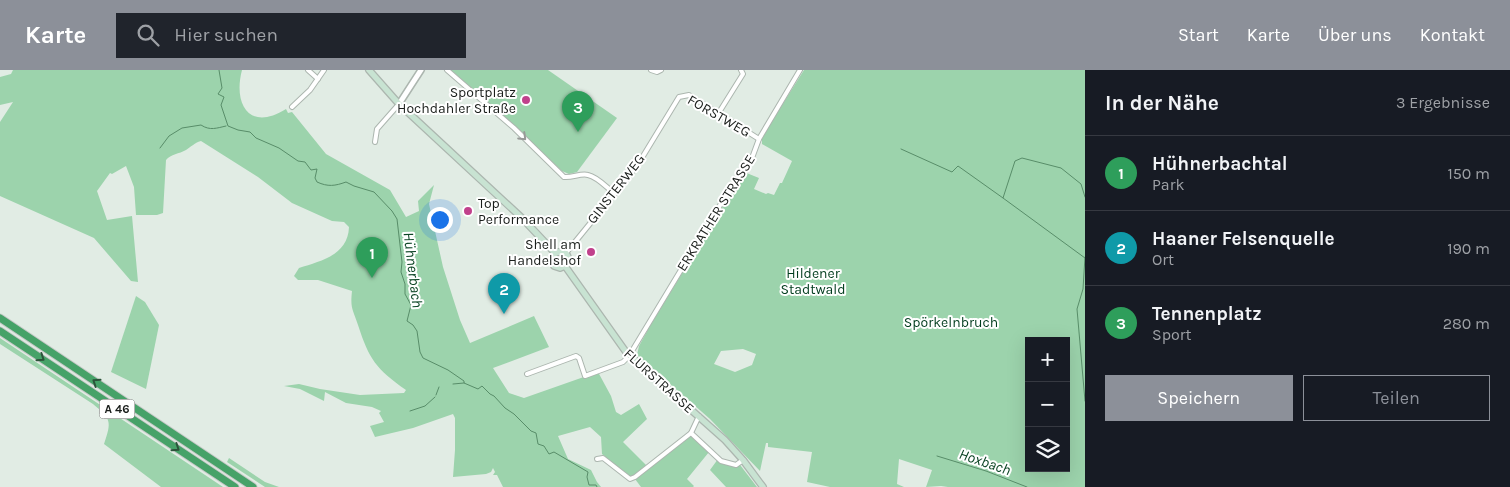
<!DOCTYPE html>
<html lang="de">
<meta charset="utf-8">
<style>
body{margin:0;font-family:Karla,sans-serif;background:#20242c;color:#f1f3f6}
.controls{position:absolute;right:15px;bottom:15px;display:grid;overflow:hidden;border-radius:0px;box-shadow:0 5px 20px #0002}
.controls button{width:45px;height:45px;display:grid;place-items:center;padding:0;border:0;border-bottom:1px solid #363941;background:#171b24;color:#f1f3f6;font:25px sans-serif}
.you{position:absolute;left:439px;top:149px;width:18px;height:18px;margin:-12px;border:4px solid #fff;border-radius:50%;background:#1a73e8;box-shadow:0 0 0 8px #1a73e833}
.badge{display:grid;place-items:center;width:32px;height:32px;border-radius:50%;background:#8c9099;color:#fff;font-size:16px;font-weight:700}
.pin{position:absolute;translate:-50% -41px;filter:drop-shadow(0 1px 2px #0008)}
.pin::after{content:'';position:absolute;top:26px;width:18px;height:15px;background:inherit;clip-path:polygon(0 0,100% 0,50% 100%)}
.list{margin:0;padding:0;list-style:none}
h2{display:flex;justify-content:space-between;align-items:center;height:65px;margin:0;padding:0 20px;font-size:21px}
h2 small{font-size:16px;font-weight:400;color:#9ea1a6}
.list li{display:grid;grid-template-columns:32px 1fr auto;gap:15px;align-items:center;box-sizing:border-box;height:75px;padding:0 20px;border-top:1px solid #363941}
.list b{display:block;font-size:19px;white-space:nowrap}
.list p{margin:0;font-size:16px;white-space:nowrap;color:#9ea1a6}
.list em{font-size:16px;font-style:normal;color:#9ea1a6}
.actions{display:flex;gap:10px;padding:15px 20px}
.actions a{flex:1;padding:11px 0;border:1px solid #8c9099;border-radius:0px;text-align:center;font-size:18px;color:#8c9099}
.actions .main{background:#8c9099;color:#fff}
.icon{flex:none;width:28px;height:28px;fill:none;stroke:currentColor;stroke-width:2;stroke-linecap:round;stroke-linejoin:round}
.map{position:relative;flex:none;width:1085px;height:417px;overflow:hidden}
header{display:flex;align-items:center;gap:30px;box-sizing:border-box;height:70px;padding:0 25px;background:#8c9099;color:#fff}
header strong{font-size:24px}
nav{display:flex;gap:28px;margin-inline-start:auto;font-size:18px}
.search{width:350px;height:45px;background:#20242c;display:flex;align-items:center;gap:12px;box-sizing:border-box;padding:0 18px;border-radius:0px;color:#9ea1a6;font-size:19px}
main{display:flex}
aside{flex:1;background:#171b24}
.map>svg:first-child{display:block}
</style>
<header>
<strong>Karte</strong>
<div class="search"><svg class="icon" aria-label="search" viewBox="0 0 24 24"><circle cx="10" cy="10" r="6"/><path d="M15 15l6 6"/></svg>Hier suchen</div>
<nav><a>Start</a><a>Karte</a><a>Über uns</a><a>Kontakt</a></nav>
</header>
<main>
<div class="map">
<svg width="1085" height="417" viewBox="0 0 1085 417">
<rect width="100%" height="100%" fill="#e1ece4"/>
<g fill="#9cd3ac" fill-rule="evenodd">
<path d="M13,0h229c-9,34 7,62 44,39l2,4 4,-1 34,42 64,36 16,27 13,-6 -1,-10 16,-16 -5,19 14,63 17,53 10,23 64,-27 15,31 -56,21 16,25 15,5 74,-26 13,24 5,16 5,3 18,-11 8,15 -24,23 23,23 -13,11h-4l-27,-22 -1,-17 -11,-10 -32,9 10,23 23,11 6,12 4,5h-98l-6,-12h-4l2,-3 -2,-4 -2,4 -5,2 -33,3 2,-27v-32l-2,-4 -40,14 -38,9 -5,-11 14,-4 -5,-9 2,-2 -9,-4 -26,-4 -21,-11 -1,9 -24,-12 -16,-3 15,-2 21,5 40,6 44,-2 2,-3c-30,-21 -37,-31 -48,-65 -5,-16 -8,-16 -6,-34l-34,-11h-20l-4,-4 5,-8c22,-7 49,-13 50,-41l-5,-5 -12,-1 -40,-18 -34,-26 -57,-36c-7,2 -10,6 -15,9 -7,4 -15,4 -20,10l-3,53 -6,2h-21l-2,-28 -8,-21 -14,8 -2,-1 -13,18 10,29 25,-4 6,66 -7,-1 -37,-43 -94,-42v-74l13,-20 -13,3v-28l11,-3z"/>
<polygon points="451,0 548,0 617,48 577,102 569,104 562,101"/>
<path d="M804,0h281v417h-137l-7,-1 -15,1 6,-17 -33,-11 -2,25 7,3h-74l-23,-5 5,-30 -44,-5v-4h-2l-6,28 -50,-52 -73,-64 2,-9 12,-22 93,-152 15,6 -5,11 12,5 2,-1 6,2 6,-12h2l10,-22 -30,-17v-7zM1029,271h37v127h-37zM743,279l13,5 -4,11 -17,7 -21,-8 7,-13z"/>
<polygon points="136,226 145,232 159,255 146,319 111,302"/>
<path d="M0,268l223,149h-62l-57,-43c8,-23 7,-25 -11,-40l-93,-60z"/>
<polygon points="691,365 709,382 687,409 694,416 693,417 641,417 635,409"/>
<polygon points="229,388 265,412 279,417 265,417 227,392"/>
<polygon points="718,389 731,395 737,391 757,417 726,417 710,400"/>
</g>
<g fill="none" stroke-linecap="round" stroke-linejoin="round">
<g stroke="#588d69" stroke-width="1">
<path d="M219,0l3,18 -4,6 6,3 -3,8 7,21 10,4 12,2 6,6 23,10 19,13 7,1 6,8 6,-1 -2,9 2,4c11,5 18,4 29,0l8,4 20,6 18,19 5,8 5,43 -1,10 4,12v10l6,11 -4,16 6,4 4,6 3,21 3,6 25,12 16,11v2l14,6 4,-3 8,8 4,2 11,12 9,6 17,17 5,2 2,11 6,2 5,8 5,-2 34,20 -1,5 2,8h7l1,2"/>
<path d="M160,78l9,-12 13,-8 19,-3c9,6 16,3 25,1"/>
<polyline points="901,79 952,102 958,96 1003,128 1015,91 1022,88 1061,98 1081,114 1085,127"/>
<polyline points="1003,128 1085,188"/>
<polyline points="1085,187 1083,219 1077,239 1085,331"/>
<polyline points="453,314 464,313"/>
<polyline points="436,325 439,317"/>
<polyline points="410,341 425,336 435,327"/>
<polyline points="937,386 986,401 1027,417"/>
</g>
<g stroke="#acb6af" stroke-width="6">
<g id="minor">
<polyline points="308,0 318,9"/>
<path d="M447,0l67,58 50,49c8,1 17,-4 24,-2 10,2 19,13 27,19"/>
<polyline points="651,0 657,2 661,0"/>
<polyline points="292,37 310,20 324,0"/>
<polyline points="718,44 743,4 741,0"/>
<polyline points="375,72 377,59 399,34"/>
<polyline points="566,183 637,96 679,27 689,25 759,69"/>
<polyline points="527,304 576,286 579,288 585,306 623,292 629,286 722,132 752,88 759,69 800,0"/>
<polyline points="699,346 691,363 721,391 736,395 743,390"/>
<polyline points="597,389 603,388 630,409 635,407 691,363"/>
</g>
</g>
<g stroke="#acb6af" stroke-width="8">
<polyline id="tertiary" points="399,34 421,0"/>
</g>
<g stroke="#acb6af" stroke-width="8">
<g id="secondary">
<polyline points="369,0 399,34 522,148 555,183"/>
<path d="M555,183l8,-2c6,4 7,10 2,15"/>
<polyline points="555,183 551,190 554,196 560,198 565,196"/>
<polyline points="565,196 626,282 725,370 743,390 763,417"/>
</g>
</g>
<g stroke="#c8c9c8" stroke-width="9">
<g id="motorway">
<polyline points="0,248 253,417"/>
<polyline points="0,261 235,417"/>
</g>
</g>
<use href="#minor" stroke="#fff" stroke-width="4"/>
<use href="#tertiary" stroke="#fff" stroke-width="5"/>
<use href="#secondary" stroke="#c8e3d2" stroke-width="5.5"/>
<use href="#motorway" stroke="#46a268" stroke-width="7"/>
</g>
<defs><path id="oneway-chevron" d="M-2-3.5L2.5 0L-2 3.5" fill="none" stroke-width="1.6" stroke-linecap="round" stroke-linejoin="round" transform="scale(1.25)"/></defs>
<use stroke="#989a98" href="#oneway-chevron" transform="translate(523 67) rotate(44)"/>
<g stroke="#2c533a">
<use href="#oneway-chevron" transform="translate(41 288) rotate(34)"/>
<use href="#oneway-chevron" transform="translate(96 312) rotate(-146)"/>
<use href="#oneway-chevron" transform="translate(176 378) rotate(34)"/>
</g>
<g fill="#c1418c" stroke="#fff" stroke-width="2">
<circle cx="526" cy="30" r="5"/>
<circle cx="468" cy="141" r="5"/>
<circle cx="591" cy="182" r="5"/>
</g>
<g text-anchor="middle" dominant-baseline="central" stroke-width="4" stroke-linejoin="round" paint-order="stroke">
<rect fill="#fff" stroke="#5f625f" stroke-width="1" x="99.5" y="329.5" width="35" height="19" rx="4"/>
<g font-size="12" font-weight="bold" fill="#1a1e1b">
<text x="117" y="339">A 46</text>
</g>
<g font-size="14" fill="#1a1e1b" stroke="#fff" text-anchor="end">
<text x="516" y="22">Sportplatz<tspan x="516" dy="16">Hochdahler Straße</tspan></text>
<text x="478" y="133" text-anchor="start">Top<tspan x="478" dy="16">Performance</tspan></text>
<text x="581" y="174">Shell am<tspan x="581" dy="16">Handelshof</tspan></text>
</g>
<g font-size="14" fill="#1a1e1b" stroke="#fff">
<text transform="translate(719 46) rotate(30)">FORSTWEG</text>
<text transform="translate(616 119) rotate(-52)">GINSTERWEG</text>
<text transform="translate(716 143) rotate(-58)">ERKRATHER STRASSE</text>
<text transform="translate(659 311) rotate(42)">FLURSTRASSE</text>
</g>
<g font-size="14" fill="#003c1d" stroke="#fff">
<text x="813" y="203">Hildener<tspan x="813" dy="16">Stadtwald</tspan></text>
<text x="951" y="252">Spörkelnbruch</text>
</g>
<g font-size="15" font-style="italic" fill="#0c4525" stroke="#fff">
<text transform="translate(413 200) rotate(83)">Hühnerbach</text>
<text transform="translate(985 392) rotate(19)">Hoxbach</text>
</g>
</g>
</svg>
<div class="controls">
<button>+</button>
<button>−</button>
<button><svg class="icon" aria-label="layers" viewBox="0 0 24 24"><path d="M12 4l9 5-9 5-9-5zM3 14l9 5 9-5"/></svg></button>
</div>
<div class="you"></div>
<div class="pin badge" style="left:372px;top:208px;background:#2e9e5b">1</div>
<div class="pin badge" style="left:504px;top:244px;background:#0f9aa8">2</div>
<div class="pin badge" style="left:578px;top:62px;background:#2e9e5b">3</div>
</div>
<aside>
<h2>In der Nähe<small>3 Ergebnisse</small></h2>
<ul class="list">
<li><span class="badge" style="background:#2e9e5b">1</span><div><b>Hühnerbachtal</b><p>Park</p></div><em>150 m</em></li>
<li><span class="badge" style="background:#0f9aa8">2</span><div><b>Haaner Felsenquelle</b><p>Ort</p></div><em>190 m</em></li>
<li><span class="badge" style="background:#2e9e5b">3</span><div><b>Tennenplatz</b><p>Sport</p></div><em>280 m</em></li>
</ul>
<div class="actions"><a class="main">Speichern</a><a>Teilen</a></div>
</aside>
</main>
